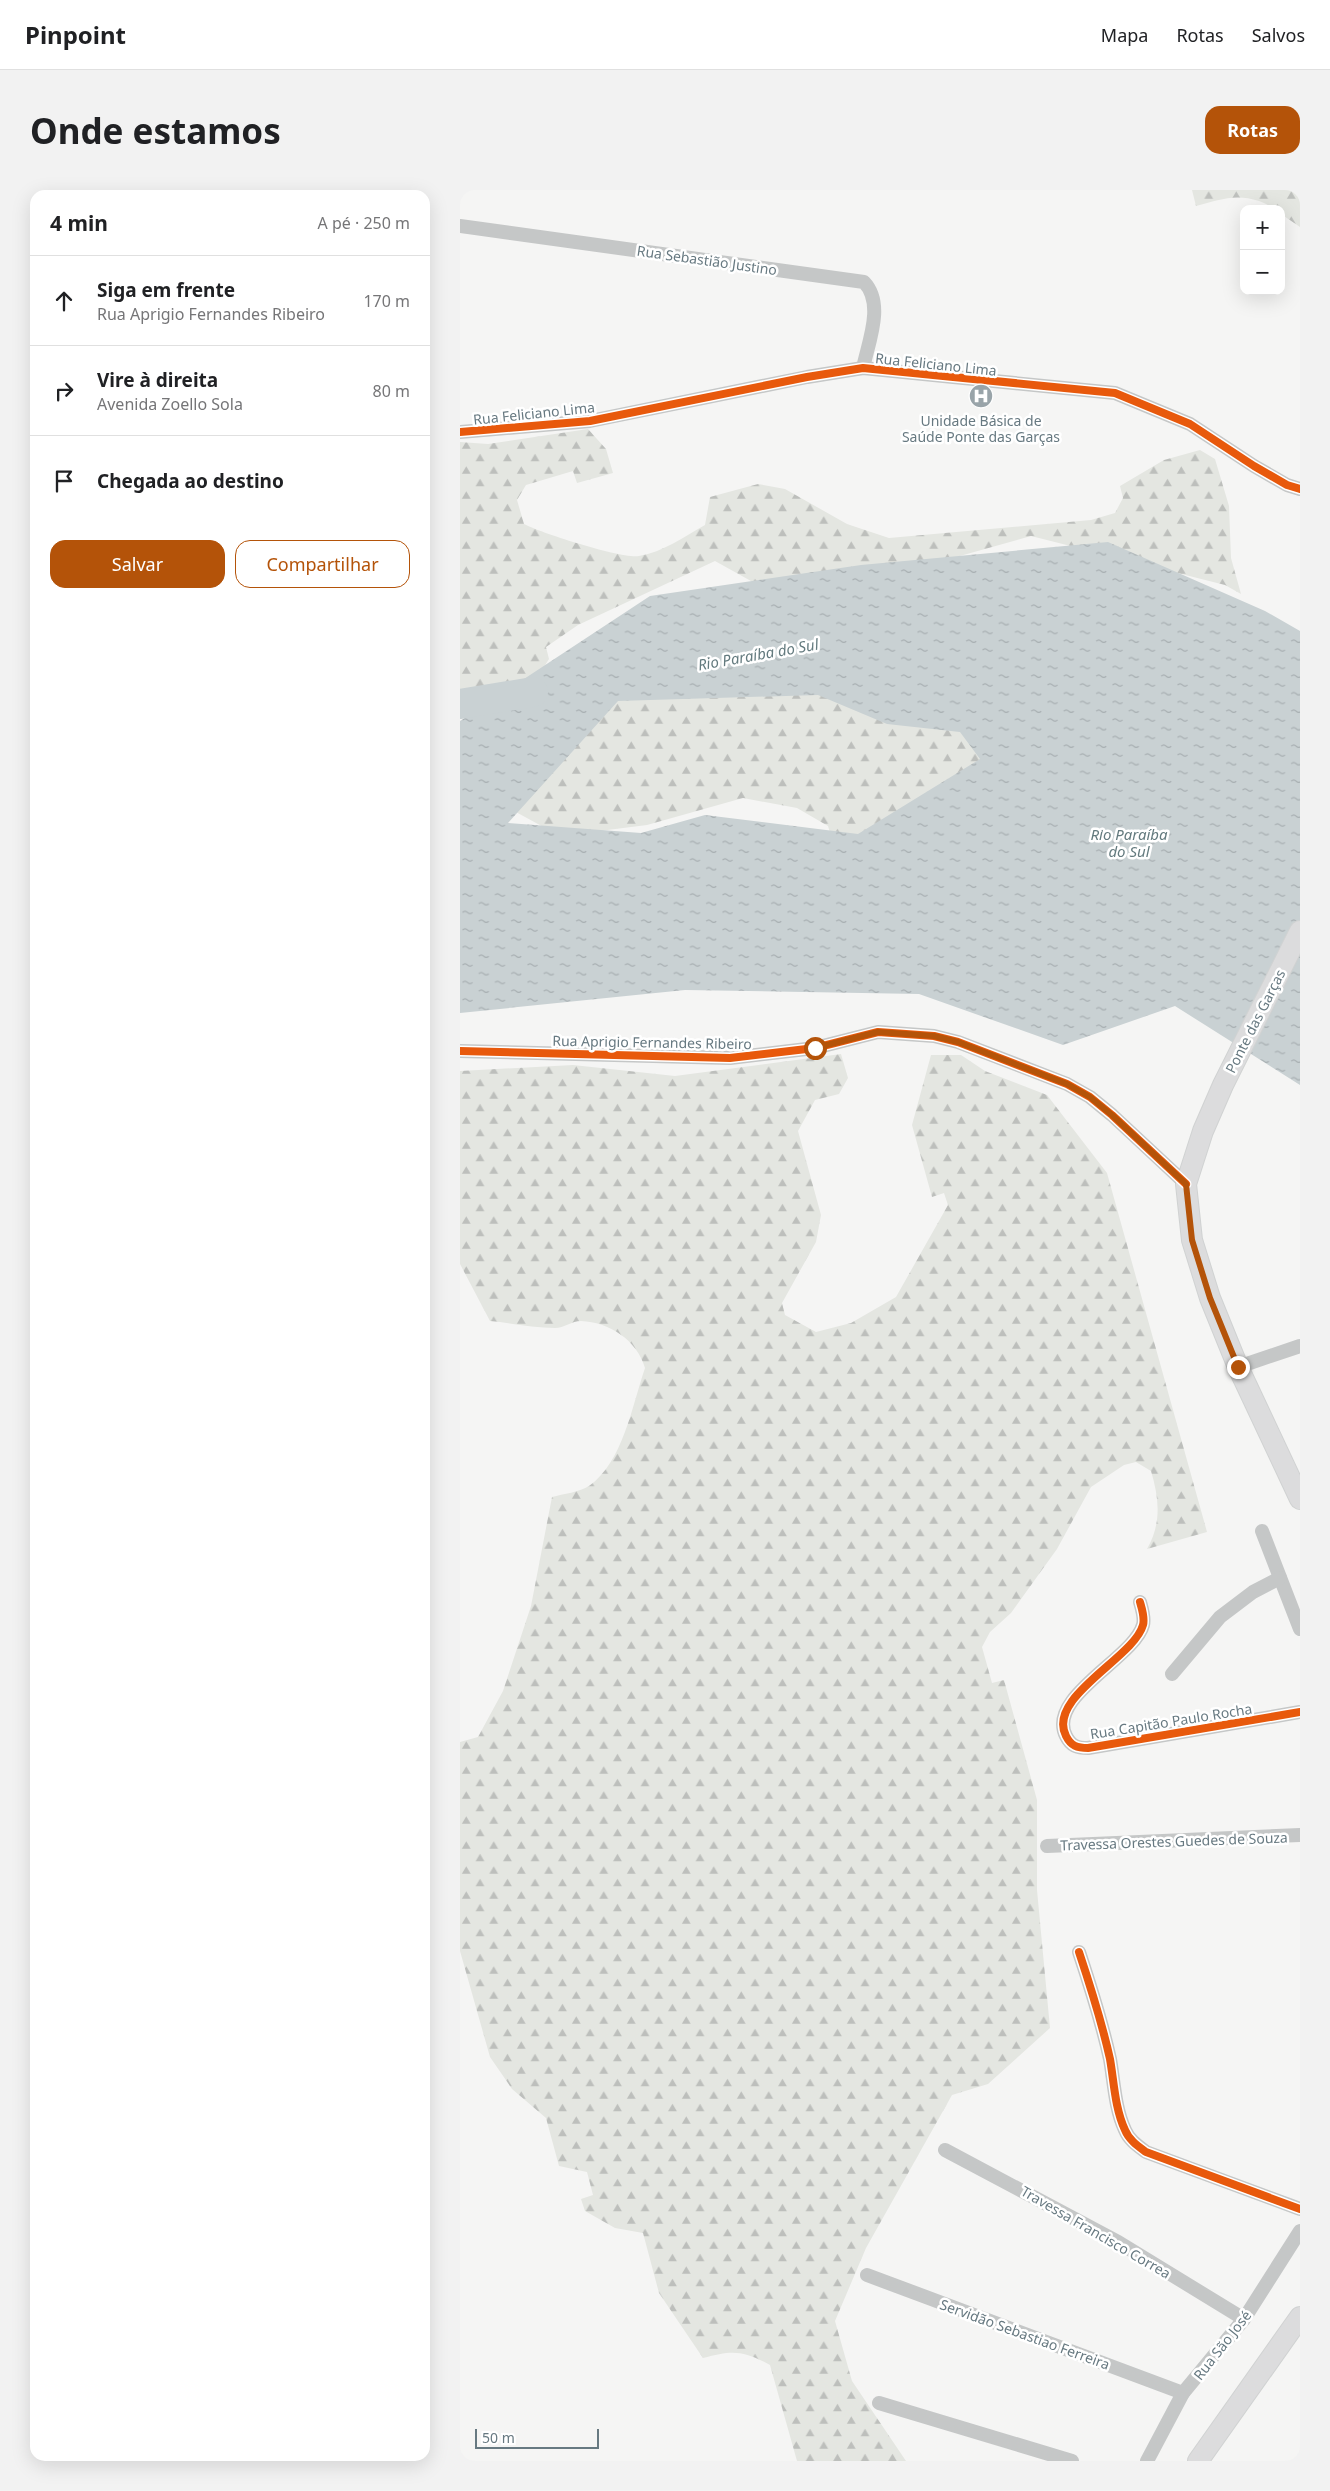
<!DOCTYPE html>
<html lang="pt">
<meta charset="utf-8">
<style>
body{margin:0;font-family:"Noto Sans",sans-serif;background:#f2f2f2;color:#202124}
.controls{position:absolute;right:15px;top:15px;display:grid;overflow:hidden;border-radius:10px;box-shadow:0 5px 20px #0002}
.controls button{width:45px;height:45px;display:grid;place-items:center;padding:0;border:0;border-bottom:1px solid #e0e0e0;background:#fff;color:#202124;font:25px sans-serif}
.scale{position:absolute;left:15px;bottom:12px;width:124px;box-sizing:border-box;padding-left:5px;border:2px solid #677981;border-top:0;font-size:14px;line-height:18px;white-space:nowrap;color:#677981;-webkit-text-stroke:4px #fff;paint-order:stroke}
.stop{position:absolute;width:15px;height:15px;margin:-11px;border:4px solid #b45309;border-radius:50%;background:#fff}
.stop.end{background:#b45309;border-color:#fff;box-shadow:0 1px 5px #0008}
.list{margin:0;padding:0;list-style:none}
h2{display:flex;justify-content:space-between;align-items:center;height:65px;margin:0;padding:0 20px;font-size:21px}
h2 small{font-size:16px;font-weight:400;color:#757577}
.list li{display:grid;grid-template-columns:32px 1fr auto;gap:15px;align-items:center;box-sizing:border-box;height:90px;padding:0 20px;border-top:1px solid #e0e0e0}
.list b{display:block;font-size:19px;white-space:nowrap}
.list p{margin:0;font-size:16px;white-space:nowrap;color:#757577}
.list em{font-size:16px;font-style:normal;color:#757577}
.actions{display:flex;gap:10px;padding:15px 20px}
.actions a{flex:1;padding:11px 0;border:1px solid #b45309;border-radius:15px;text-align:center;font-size:18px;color:#b45309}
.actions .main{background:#b45309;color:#fff}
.icon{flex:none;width:28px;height:28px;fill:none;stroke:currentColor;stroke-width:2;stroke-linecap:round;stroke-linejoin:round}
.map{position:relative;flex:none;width:840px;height:2271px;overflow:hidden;border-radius:15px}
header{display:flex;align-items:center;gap:30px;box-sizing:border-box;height:70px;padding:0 25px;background:#fff;border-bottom:1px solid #e0e0e0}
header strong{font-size:24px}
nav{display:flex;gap:28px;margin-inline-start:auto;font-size:18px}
.intro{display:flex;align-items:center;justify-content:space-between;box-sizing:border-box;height:120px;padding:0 30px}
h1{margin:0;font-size:35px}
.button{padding:12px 22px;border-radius:15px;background:#b45309;color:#fff;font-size:18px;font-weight:700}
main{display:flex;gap:30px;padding:0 30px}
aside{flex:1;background:#fff;border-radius:15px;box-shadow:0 5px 20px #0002}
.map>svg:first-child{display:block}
</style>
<header>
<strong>Pinpoint</strong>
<nav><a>Mapa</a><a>Rotas</a><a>Salvos</a></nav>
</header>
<div class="intro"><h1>Onde estamos</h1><a class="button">Rotas</a></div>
<main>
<aside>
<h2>4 min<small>A pé · 250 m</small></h2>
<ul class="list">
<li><svg class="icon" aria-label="ahead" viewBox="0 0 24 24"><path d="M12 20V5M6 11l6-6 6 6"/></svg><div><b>Siga em frente</b><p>Rua Aprigio Fernandes Ribeiro</p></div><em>170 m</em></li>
<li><svg class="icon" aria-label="right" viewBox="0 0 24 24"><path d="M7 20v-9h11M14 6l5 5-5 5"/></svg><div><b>Vire à direita</b><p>Avenida Zoello Sola</p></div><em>80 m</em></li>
<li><svg class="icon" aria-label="arrive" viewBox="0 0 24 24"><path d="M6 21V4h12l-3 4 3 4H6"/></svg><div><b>Chegada ao destino</b></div></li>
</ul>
<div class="actions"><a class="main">Salvar</a><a>Compartilhar</a></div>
</aside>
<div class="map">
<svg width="840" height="2271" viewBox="0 0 840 2271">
<defs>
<pattern id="forest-firs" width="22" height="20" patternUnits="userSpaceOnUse" patternTransform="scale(1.25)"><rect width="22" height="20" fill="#e4e6e1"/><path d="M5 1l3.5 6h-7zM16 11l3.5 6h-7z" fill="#bdbfbc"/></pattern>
<pattern id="water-ripples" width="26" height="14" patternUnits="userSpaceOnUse" patternTransform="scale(1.25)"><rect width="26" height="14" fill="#c9d1d3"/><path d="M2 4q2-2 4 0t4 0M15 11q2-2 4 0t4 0" fill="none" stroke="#a7aeb1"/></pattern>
</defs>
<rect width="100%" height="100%" fill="#f5f5f4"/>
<g fill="url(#forest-firs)">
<path d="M732,0h108v37l-19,-13v-5c-9,0 -13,-5 -22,-8 -24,-8 -40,-1 -63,5z"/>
<path d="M128,239l18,20 7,24 -36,10 -4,-12 -47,14 -9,15 7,24c17,9 98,35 115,32 24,-4 45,-19 66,-31l5,-28 48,-13 27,5 62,35 42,14 202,-18 24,-7 8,-15 -3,-12 44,-26 36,-10 15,9 14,47 2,52 10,36 -16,-9 -194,-49 -132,37 -123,22 -61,-34 -137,64 -32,22 3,12c-19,33 -54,41 -89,51v-268l28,2z"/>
<polygon points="336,477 568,566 375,660 368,636 337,618 283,608 187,635 100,646 54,621 126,510"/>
<path d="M381,864l7,24 -9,16 -24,6 -17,31 23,84 -5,27 -34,61 3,12 31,17 35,-9 45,-26 52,-92 -4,-12 -12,4 -20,-72 19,-70h30l24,16 62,24 60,78 100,359 -60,17c15,-26 12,-51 4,-78l-15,-9 -12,3 -33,22 -34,62 -46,64 -21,19 -8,15 10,36 12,-3 33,120v90l13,138 -62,56 -36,11 -86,153 -31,73 17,60 54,80h-109l-27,-96c-27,-15 -38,-15 -67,-7l-44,-65 -16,-60 -28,-5 -30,-17 -4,-12 12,-4 -6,-23 -28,-6 -13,-48 -34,-29 -22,-32 -30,-106v-209l18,-5 25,-46 28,-85 21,-109c11,-3 28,-5 37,-11 34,-24 43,-80 56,-118 -8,-28 -36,-46 -64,-47 -9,0 -17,7 -26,7 -21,0 -44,-5 -65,-7l-30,-57v-193l113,-6 102,11z"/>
</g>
<path fill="url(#water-ripples)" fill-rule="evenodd" d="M648,352l157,69 35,20v454l-125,-79 -112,39 -144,-51 -234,-4 -225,23v-292l190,-125 211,-31zM358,505l69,29 73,8 20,27 -122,75 -153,-19 -64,18 -133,-10 110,-122z"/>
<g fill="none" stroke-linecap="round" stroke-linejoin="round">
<polyline stroke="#c9d1d3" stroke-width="30" points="0,514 73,502"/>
<g stroke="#d0d2d2" stroke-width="22">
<g id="secondary">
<polyline points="840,741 763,895 743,941 726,994 732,1050 750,1108 778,1177 840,1309"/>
<polyline points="738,2271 840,2127"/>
</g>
</g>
<g stroke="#c5c7c7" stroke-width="14">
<path d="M0,36l404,56c21,22 4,61 -1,86"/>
<polyline points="0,242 130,231 347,187 403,178 655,203 730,234 794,276 827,295 840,299"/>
<polyline points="0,861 270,868 355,858 418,842 474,846 498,852 607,894 630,907 652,925 726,994"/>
<polyline points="778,1177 840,1156"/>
<polyline points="802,1341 840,1439"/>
<path d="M680,1412c2,7 5,16 3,23 -9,33 -97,72 -77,111 5,10 11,12 22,12l212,-36"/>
<polyline points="712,1484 760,1427 793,1402 820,1388"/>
<polyline points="587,1656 840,1645"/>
<path d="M619,1762c12,36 23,71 31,107 4,23 5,50 15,71 4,10 13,16 21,22l154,57"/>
<polyline points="485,1960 658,2052 784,2129"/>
<polyline points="407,2085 723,2203"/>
<polyline points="419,2213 612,2271"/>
<polyline points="687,2271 723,2203 784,2129 840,2041"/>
</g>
<use href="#secondary" stroke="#dcdcdd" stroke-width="20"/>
<g stroke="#fff" stroke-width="11">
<g id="cycleway">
<polyline points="0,242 130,231 347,187 403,178 655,203 730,234 794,276 827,295 840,299"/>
<polyline points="0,861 270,868 355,858 418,842 474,846 498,852 607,894 630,907 652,925 726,994"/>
<path d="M680,1412c2,7 5,16 3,23 -9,33 -97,72 -77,111 5,10 11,12 22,12l212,-36"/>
<path d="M619,1762c12,36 23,71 31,107 4,23 5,50 15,71 4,10 13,16 21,22l154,57"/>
</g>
</g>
<use href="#cycleway" stroke="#e8590c" stroke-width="8"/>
</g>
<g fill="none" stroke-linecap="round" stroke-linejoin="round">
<polyline stroke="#b45309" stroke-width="6" points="355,858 418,842 474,846 498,852 607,894 630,907 652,925 726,994 732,1050 750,1108 778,1177"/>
</g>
<defs>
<g id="hospital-disc" transform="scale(1.25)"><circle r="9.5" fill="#99a4a9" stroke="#fff"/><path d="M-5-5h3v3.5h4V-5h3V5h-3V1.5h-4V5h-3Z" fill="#fff"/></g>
</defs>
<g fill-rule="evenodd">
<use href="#hospital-disc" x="521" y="206"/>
</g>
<g text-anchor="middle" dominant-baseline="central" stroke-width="5" stroke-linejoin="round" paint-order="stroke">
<g font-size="14" fill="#677981" stroke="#fff">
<text transform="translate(247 70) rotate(8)">Rua Sebastião Justino</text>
<text transform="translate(476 174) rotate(6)">Rua Feliciano Lima</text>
<text transform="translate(74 223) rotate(-6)">Rua Feliciano Lima</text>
<text transform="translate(795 831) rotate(-63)">Ponte das Garças</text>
<text transform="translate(192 852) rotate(1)">Rua Aprigio Fernandes Ribeiro</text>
<text transform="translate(711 1531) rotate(-9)">Rua Capitão Paulo Rocha</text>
<text transform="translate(714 1651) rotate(-2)">Travessa Orestes Guedes de Souza</text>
<text transform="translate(636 2042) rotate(30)">Travessa Francisco Correa</text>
<text transform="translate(565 2144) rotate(20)">Servidão Sebastiao Ferreira</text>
<text transform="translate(762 2155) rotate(-52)">Rua São José</text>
</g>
<g font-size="14" fill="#677981" stroke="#fff">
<text x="521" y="230">Unidade Básica de<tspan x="521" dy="16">Saúde Ponte das Garças</tspan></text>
</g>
<g font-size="15" font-style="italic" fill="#637a7e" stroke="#fff">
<text transform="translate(298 464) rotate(-10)">Rio Paraíba do Sul</text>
<text x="669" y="644">Rio Paraíba<tspan x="669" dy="17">do Sul</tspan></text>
</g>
</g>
</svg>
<div class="controls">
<button>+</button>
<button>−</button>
</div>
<div class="scale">50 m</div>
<div class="stop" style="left:355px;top:858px"></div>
<div class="stop end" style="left:778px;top:1177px"></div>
</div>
</main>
